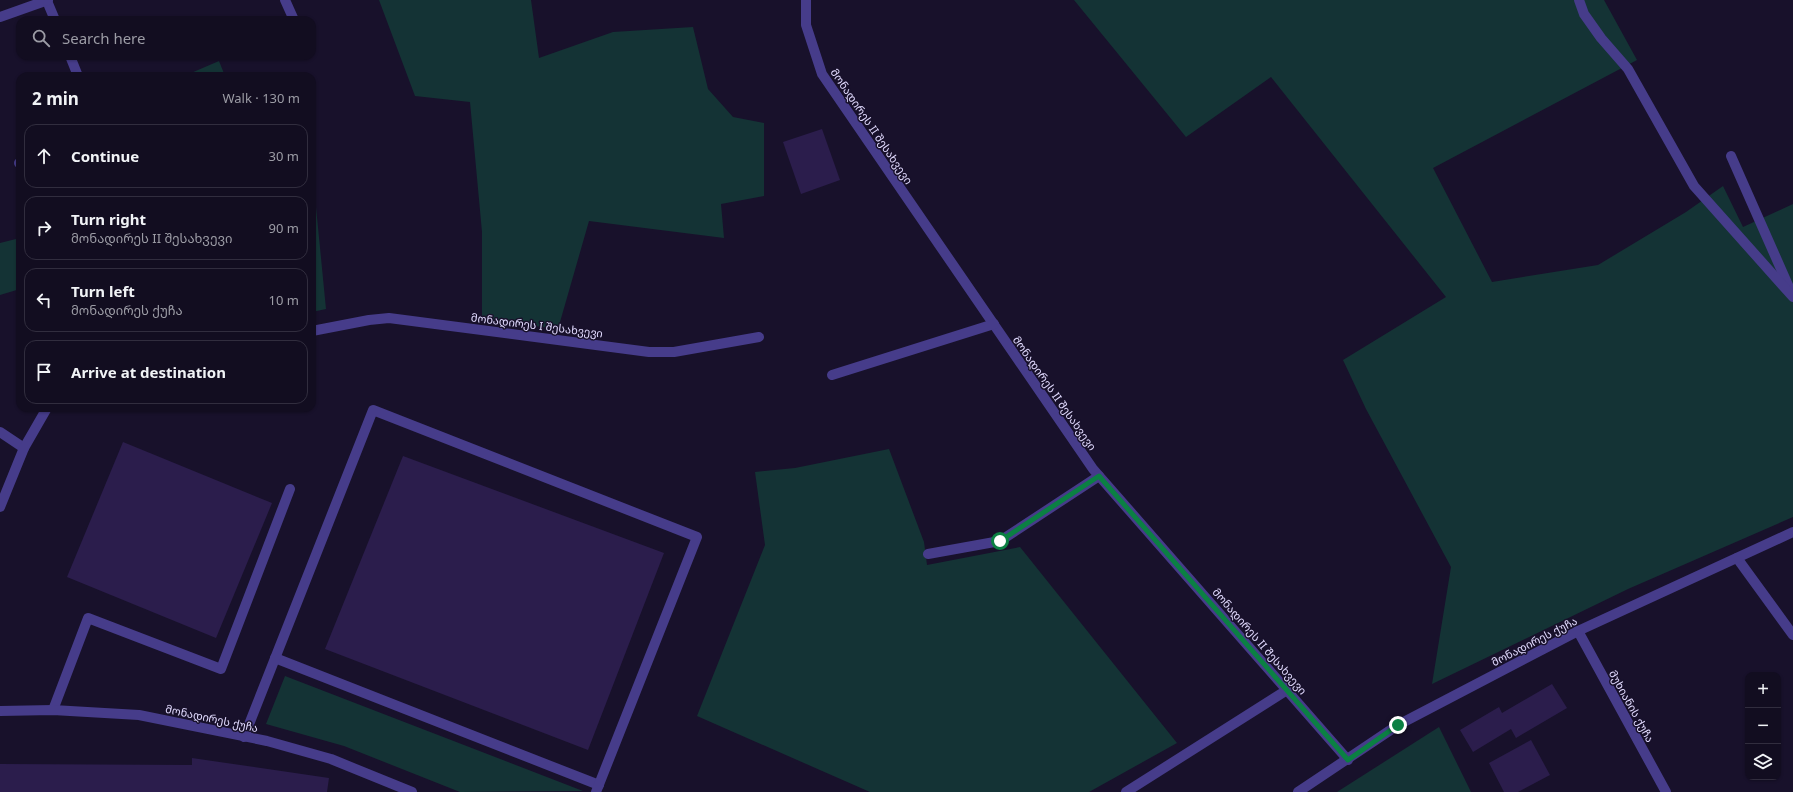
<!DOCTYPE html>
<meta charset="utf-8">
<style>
body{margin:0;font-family:"Noto Sans","Noto Sans Georgian",sans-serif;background:#1b1629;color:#f1f3f6}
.controls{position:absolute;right:12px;bottom:12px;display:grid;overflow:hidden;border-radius:8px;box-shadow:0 1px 3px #0004}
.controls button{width:36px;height:36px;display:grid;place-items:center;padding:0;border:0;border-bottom:1px solid #312d3e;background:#120d20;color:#f1f3f6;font:20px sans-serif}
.stop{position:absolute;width:12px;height:12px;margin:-9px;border:3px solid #0b8043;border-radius:50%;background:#fff}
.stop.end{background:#0b8043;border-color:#fff;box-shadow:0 1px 4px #0008}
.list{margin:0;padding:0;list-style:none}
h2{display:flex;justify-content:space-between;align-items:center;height:52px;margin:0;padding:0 16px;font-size:17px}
h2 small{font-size:13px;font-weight:400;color:#9c9ca5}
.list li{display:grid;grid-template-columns:26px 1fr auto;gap:12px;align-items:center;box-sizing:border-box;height:64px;margin:0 8px 8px;padding:0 8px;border:1px solid #312d3e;border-radius:12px}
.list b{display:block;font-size:15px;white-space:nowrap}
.list p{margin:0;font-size:13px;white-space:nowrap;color:#9c9ca5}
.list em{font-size:13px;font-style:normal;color:#9c9ca5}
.icon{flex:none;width:22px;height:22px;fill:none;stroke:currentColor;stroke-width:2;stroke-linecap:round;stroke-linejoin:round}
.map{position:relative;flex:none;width:1793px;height:792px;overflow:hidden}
.search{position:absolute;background:#120d20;box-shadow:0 1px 3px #0004;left:16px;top:16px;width:300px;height:44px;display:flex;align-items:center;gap:10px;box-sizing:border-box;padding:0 14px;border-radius:12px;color:#9c9ca5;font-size:15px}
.panel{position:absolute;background:#120d20;box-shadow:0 1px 3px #0004;left:16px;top:72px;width:300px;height:340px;border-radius:12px}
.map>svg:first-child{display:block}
</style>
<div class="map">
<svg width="1793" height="792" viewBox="0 0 1793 792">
<rect width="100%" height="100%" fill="#18112b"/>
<g fill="#143335">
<polygon points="379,0 531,0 539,58 613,32 693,27 708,89 733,117 764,123 764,196 721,204 724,238 589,221 558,329 482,319 482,232 470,102 415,96"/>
<polygon points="1074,0 1604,0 1637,60 1433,168 1492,282 1598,265 1686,212 1723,186 1743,227 1793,204 1793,517 1628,589 1432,684 1451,567 1366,409 1343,360 1446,297 1271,77 1186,137"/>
<polygon points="219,61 225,76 184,76"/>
<polygon points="312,166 326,309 312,312"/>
<polygon points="20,238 20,289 0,295 0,243"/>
<polygon points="889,449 924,542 927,565 1020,547 1177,743 1089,792 870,792 697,716 765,545 755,472 795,468"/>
<polygon points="285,676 583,791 460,792 344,746 266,724"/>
<polygon points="1439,727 1471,792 1337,792"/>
</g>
<g fill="#2b1d4c">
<polygon points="822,129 840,180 801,194 783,142"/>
<polygon points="123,442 272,503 216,638 67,577"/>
<polygon points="403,456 664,553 588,750 325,649"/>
<polygon points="1552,684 1567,708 1516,738 1511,729 1473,752 1460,730 1499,707 1502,713"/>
<polygon points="1531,740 1550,775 1518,792 1504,792 1489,763"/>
<polygon points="192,758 329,778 327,792 0,792 0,764 192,765"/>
</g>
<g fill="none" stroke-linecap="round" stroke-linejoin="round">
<g stroke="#463c8a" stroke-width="10">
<polyline points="47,1 55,20"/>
<polyline points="70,56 78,76"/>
<polyline points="1731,156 1792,294"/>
<polyline points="19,163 20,163"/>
<polyline points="0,432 24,448"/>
<polyline points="1737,558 1793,635"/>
<polyline points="275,658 599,785"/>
<polyline points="53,710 88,618 221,669 290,489"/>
<polyline points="244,737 373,410 697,537 596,792"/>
<polyline points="1126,792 1287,690"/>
</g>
<g stroke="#463c8a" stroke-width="10">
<polyline points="285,0 294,20"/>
<polyline points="806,0 806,25 822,74 1093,469 1348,760"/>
<polyline points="1579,0 1584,14 1601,38 1628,69 1694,186 1793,297"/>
<polyline points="0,17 48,0"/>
<polyline points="312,331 369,320 389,318 649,352 674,352 759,337"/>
<polyline points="832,375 994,324"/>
<polyline points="0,507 24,448 47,408"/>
<polyline points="928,554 1000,541 1099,476"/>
<polyline points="1578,631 1666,792"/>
<polyline points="0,711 53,710 139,715 267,741 331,759 412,792"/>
<polyline points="1298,792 1398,725 1578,631 1793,532"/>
</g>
</g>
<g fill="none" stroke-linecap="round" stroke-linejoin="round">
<polyline stroke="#0b8043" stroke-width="5" points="1000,541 1099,476 1348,760 1398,725"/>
</g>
<g text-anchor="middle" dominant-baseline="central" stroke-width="3" stroke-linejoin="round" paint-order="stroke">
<g font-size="11" fill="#e2dbff" stroke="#18112b">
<text transform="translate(872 126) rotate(56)">მონადირეს II შესახვევი</text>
<text transform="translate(537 325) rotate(7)">მონადირეს I შესახვევი</text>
<text transform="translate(1055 393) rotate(55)">მონადირეს II შესახვევი</text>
<text transform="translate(1260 641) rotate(49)">მონადირეს II შესახვევი</text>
<text transform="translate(1534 641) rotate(-27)">მონადირეს ქუჩა</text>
<text transform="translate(1632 706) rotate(61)">მუხიანის ქუჩა</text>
<text transform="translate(212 718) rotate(12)">მონადირეს ქუჩა</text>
</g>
</g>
</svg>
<div class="controls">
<button>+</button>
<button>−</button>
<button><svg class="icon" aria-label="layers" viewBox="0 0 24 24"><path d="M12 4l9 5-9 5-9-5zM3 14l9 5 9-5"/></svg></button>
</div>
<div class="stop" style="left:1000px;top:541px"></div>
<div class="stop end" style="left:1398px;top:725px"></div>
<div class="search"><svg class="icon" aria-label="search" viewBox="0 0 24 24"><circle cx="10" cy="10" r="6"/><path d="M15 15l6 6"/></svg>Search here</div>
<section class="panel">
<h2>2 min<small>Walk · 130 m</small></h2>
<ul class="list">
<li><svg class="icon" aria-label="ahead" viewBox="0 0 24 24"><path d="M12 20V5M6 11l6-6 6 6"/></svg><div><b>Continue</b></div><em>30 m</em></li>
<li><svg class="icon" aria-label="right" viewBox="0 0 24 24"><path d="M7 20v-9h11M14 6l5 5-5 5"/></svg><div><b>Turn right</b><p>მონადირეს II შესახვევი</p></div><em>90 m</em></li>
<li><svg class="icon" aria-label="left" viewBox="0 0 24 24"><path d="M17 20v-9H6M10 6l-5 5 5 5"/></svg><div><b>Turn left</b><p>მონადირეს ქუჩა</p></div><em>10 m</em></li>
<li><svg class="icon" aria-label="arrive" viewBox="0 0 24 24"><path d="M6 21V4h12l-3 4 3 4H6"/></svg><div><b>Arrive at destination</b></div></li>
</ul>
</section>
</div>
